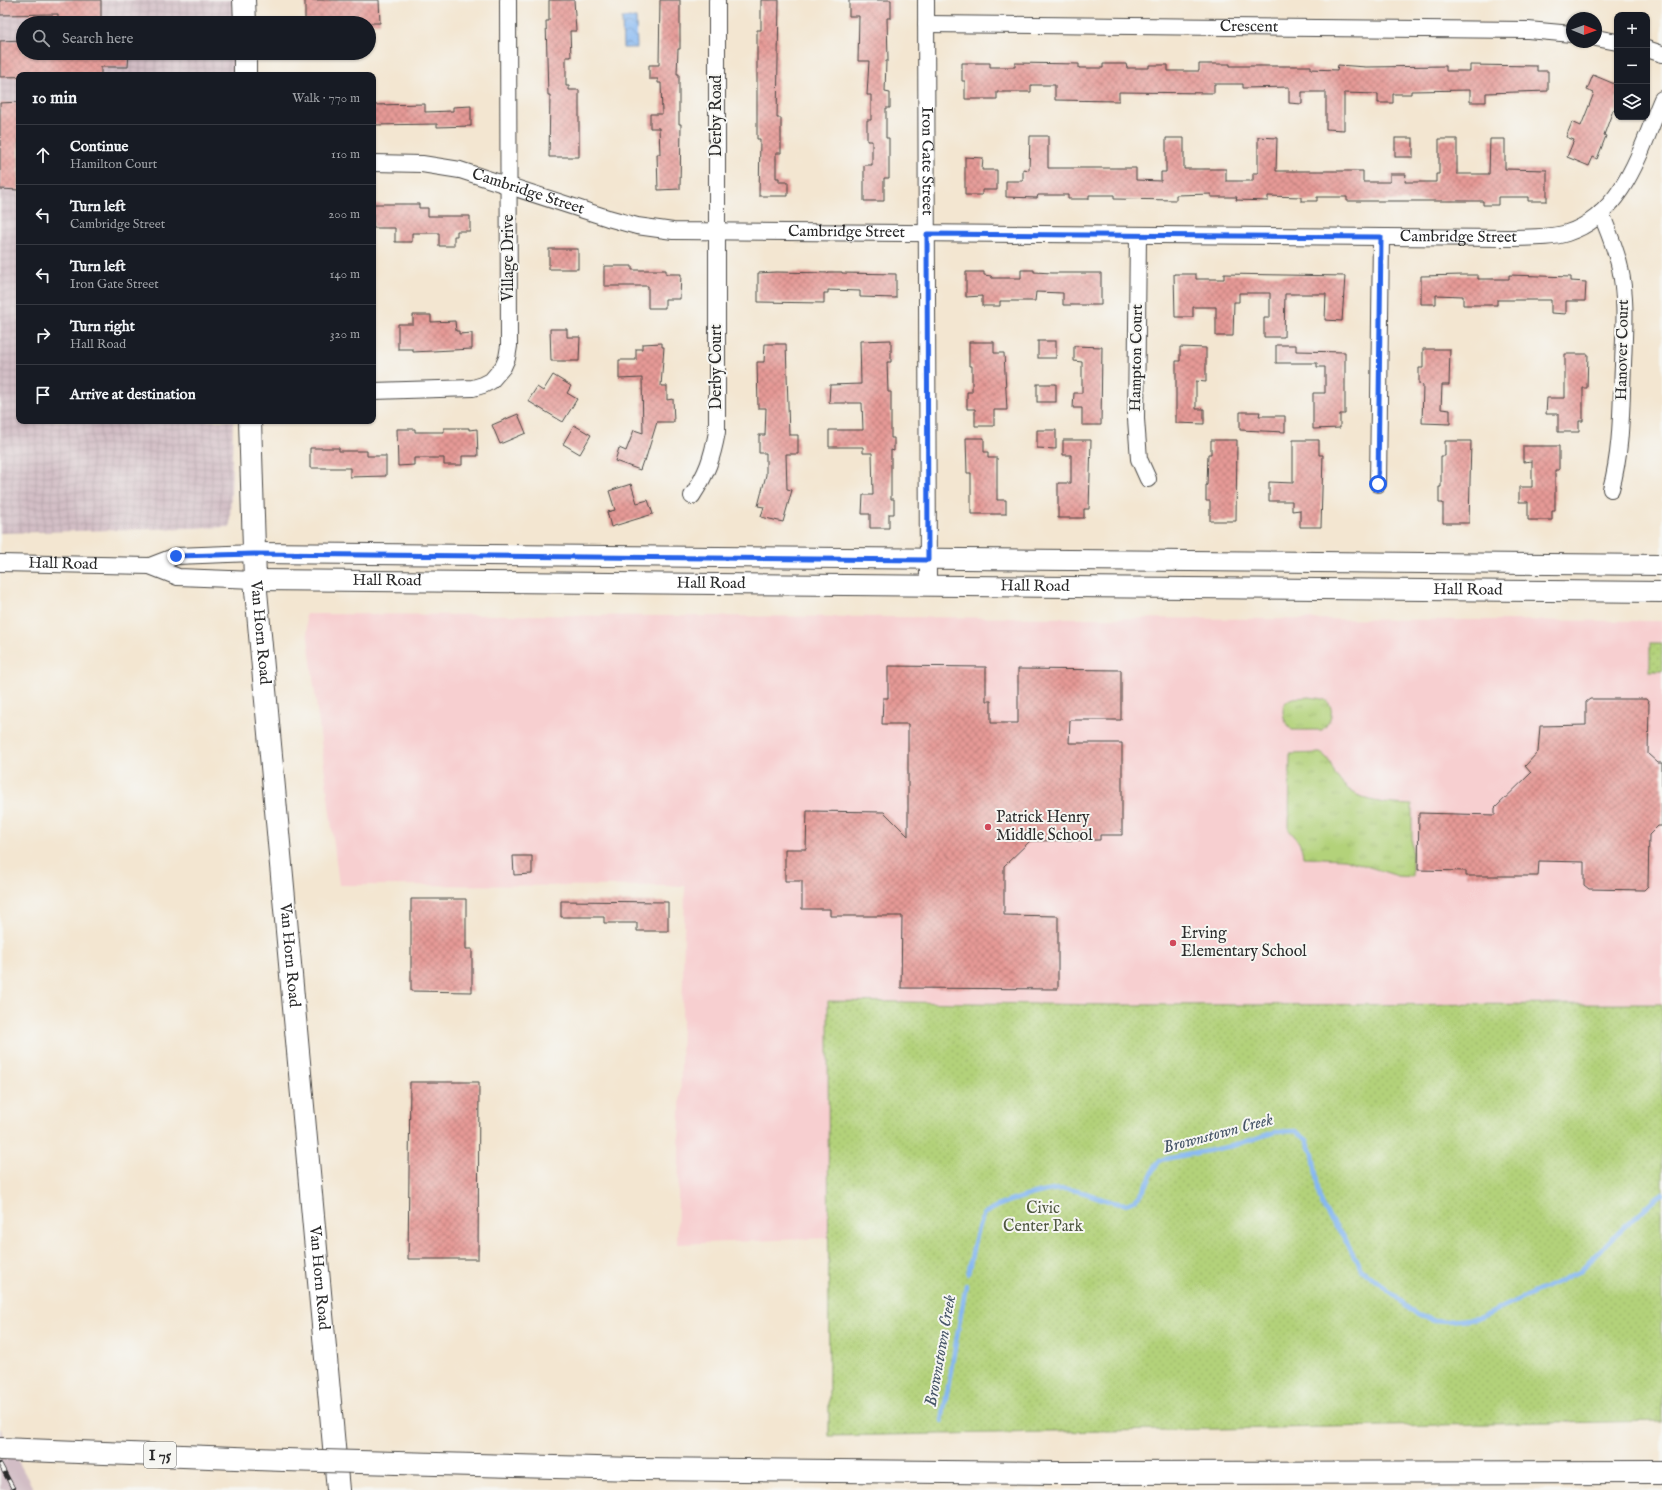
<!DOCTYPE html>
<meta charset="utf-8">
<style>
body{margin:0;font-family:"IM FELL English",serif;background:#242831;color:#f1f3f6}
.controls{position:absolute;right:12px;top:12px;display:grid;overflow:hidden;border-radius:8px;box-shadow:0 1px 3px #0004}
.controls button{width:36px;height:36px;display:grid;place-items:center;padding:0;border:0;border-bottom:1px solid #363941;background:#171b24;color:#f1f3f6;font:20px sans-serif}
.compass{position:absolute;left:1566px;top:12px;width:36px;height:36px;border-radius:50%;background:#171b24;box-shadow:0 1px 3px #0004;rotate:91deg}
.stop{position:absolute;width:12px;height:12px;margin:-9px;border:3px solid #2563eb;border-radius:50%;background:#fff}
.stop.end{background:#2563eb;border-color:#fff;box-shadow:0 1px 4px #0008}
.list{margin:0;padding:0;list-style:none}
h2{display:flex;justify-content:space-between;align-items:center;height:52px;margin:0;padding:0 16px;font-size:17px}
h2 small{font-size:13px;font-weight:400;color:#9ea1a6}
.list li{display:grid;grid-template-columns:26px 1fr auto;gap:12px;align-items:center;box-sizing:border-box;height:60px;padding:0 16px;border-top:1px solid #363941}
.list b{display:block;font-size:15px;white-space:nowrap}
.list p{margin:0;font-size:13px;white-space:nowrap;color:#9ea1a6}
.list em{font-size:13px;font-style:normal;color:#9ea1a6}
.icon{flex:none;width:22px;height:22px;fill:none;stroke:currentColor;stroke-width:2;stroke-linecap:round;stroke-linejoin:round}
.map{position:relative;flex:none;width:1662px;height:1490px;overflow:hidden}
.search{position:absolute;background:#171b24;box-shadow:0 1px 3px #0004;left:16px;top:16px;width:360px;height:44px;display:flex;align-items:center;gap:10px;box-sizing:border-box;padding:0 14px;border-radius:22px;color:#9ea1a6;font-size:15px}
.panel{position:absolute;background:#171b24;box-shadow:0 1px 3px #0004;left:16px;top:72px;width:360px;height:352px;border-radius:8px}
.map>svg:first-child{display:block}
</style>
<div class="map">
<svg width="1662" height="1490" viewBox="0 0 1662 1490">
<defs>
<pattern id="industrial-grid" width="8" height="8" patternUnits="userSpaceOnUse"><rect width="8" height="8" fill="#d2bdc5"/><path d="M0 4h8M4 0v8" fill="none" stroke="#b4a3a9"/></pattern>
<pattern id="grass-tufts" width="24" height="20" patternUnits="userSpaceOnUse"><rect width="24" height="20" fill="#b3d27a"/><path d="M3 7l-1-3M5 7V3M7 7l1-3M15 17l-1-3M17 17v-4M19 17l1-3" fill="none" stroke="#9ab46a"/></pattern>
<pattern id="park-dots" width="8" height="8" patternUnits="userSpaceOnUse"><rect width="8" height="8" fill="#b3d27a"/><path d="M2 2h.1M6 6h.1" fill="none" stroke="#9ab46a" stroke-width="1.8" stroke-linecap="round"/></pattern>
<pattern id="water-waves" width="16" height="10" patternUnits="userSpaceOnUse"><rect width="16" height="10" fill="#85b7f2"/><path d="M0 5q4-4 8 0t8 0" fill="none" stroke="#6d95c4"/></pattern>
<pattern id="building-cross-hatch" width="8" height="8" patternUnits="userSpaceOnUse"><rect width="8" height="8" fill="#e69a96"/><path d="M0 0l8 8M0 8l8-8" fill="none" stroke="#bb7e7b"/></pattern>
</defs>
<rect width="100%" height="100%" fill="#f6f6f2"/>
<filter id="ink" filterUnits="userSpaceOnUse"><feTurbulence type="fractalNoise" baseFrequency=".025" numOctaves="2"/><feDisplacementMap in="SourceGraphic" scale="8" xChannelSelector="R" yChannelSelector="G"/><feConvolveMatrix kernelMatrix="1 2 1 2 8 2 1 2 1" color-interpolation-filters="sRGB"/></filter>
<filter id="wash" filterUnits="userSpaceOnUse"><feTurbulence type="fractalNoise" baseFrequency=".012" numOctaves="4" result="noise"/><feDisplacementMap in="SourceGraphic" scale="16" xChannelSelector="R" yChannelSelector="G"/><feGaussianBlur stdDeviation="0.9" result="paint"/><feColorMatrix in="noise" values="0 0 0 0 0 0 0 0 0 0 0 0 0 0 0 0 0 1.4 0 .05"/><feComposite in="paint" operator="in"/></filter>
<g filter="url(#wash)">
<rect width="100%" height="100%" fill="#f3e6d1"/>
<polygon fill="#f7cfd0" points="305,614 1662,621 1662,1004 1114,1005 828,1001 829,1238 677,1244 685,886 339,885"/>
<polygon fill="url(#industrial-grid)" points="0,0 234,0 234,23 23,23 23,53 234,53 234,75 19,75 19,421 233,421 230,527 0,533"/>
<polygon fill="#d2bdc5" points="0,1428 34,1490 0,1490"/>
<g fill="url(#grass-tufts)" stroke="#6f7e52">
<path d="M1309,697c5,1 11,1 16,3 11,7 6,23 -3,30h-30c-9,-7 -15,-28 1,-32 4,-1 11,0 16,-1z"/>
<path d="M1320,753c11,5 11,15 17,24 17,25 47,27 75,28v72l-14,-1 -54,-17 -41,-2c-1,-13 -6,-18 -14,-27l1,-76z"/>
</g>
<g fill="url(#park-dots)" stroke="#6f7e52">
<rect x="1650" y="643" width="12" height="28"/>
<polygon points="828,1001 1114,1005 1662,1004 1662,1421 829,1436"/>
</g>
<polygon fill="url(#water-waves)" stroke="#58718e" points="622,18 636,18 637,48 623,48"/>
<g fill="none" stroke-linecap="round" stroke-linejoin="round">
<g stroke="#85b7f2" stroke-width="4.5">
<path d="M968,1274c4,-17 7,-45 16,-59 9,-12 64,-26 80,-26 7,0 14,2 21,4 11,3 34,14 44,10 18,-7 20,-29 31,-43l72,-14 43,-14 21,-1 11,9 6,14 6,41 5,14 25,37 12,23 57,46 16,5 13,1 32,-3 100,-46 44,-44 39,-35"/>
<polyline points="942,1421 966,1285"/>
</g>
</g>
<g id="blocks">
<g fill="url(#building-cross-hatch)">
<polygon points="0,0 101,0 101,23 58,23 58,14 0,15"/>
<polygon points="305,0 379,0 380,23 348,23 348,19 305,20"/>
<polygon points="549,0 574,0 576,31 570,31 571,57 566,57 566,86 569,86 569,90 579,90 579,157 549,157 550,95 548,95 546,21 549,21"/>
<polygon points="660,0 680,0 680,49 678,49 677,74 679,74 679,124 681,124 680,189 658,190 657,154 660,154 659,128 650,128 650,114 662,114 661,83 658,83 658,79 649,79 649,65 659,65"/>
<polygon points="761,0 779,0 777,118 781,118 781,153 776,153 776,178 779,178 779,182 788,182 788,196 759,196 760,139 757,139 757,30 761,30"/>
<polygon points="849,0 891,0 891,18 887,18 888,61 886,61 885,92 890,93 890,108 886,108 886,138 889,138 889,178 884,178 884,201 864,201 864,165 872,165 872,141 867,141 867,120 871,120 871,95 867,95 869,61 858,61 859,16 849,16"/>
<polygon points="23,40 23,53 129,53 128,67 101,67 101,75 0,77 0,41"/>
<polygon points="962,63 990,63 990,67 1015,67 1015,63 1079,64 1079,68 1103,68 1103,64 1126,64 1127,68 1149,68 1149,65 1168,65 1168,71 1199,71 1199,64 1230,64 1230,66 1311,66 1311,69 1337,70 1338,65 1366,67 1446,66 1446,71 1470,71 1470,65 1537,66 1537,71 1548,71 1548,91 1486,93 1486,102 1470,102 1470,90 1411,91 1411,94 1393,94 1393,103 1378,103 1378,94 1344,93 1344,130 1326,129 1326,92 1302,92 1302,104 1289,103 1289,87 1243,88 1243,84 1214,84 1214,93 1119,92 1119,101 1055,100 1055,85 1031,85 1031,92 997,92 997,99 965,99 965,81 962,81"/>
<polygon points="1593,75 1617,85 1617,112 1613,110 1604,135 1606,136 1597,159 1593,157 1589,166 1567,157 1574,140 1566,137 1572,122 1581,126 1594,93 1587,90"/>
<polygon points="19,102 19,190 0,189 0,103"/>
<polygon points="425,104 425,112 453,111 453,107 471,106 471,126 437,127 437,124 373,125 373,105"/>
<polygon points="1030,136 1048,136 1048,168 1136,168 1136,180 1161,181 1161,172 1166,172 1166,138 1184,138 1184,169 1226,169 1226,181 1253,181 1253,173 1258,173 1258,137 1277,138 1276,171 1363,171 1363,182 1390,182 1390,174 1406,174 1405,182 1436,182 1436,174 1439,174 1439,139 1457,139 1457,174 1489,174 1490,139 1505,139 1505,169 1547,170 1547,201 1528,201 1528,197 1498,197 1498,205 1483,205 1483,201 1347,201 1347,197 1317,197 1317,201 1301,201 1301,197 1268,196 1268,201 1236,200 1237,197 1211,197 1211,194 1176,195 1176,200 1114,199 1114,195 1089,195 1089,199 1068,199 1068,195 1038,195 1037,198 1006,197 1006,181 1023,181 1023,169 1029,170"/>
<rect x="1395" y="138" width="18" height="19"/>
<polygon points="965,157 983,158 982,170 997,170 997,190 982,190 982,195 965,195"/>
<polygon points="373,204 419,204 419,208 428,208 428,216 470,216 470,231 457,231 457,236 454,236 454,246 439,246 439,233 412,233 412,242 395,242 395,228 373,228"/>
<rect x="549" y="249" width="29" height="20"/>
<polygon points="604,266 632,266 632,270 666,270 666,274 681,274 680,299 665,299 665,308 648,308 648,286 604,286"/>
<polygon points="1021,270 1034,270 1034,272 1052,273 1101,273 1101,305 1063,305 1063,293 1036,292 1035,301 1000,301 1000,306 982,306 982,296 966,297 966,272 984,272 984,275 991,276 992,278 1021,278"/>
<polygon points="776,272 828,273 828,272 842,272 842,273 896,274 896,298 860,297 860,291 828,290 828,293 824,293 824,303 758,302 758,273"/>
<polygon points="1174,274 1196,274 1196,279 1224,279 1224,274 1345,276 1342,321 1325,320 1326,294 1285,294 1284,337 1264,337 1264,318 1270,318 1270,293 1239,293 1239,302 1234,302 1233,336 1216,336 1216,307 1193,307 1193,317 1175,317"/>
<polygon points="1463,275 1478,275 1478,279 1509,279 1509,275 1571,277 1571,281 1586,282 1585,301 1566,301 1566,314 1551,313 1551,300 1497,300 1497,305 1463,305 1463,296 1436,295 1436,304 1421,304 1421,276"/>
<polygon points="413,315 431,315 431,322 455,321 456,331 459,331 459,334 472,333 472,349 413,352 413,349 398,349 398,324 413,324"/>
<polygon points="550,329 567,329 567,337 580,337 579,361 551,361"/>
<polygon points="891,340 891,362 887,362 888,392 891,392 891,438 894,438 894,451 891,450 891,499 894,499 894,514 889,514 889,528 870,528 870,514 862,514 863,495 873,495 872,453 863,453 863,447 829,447 829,430 863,430 862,403 829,403 830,385 861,384 860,341"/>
<rect x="1038" y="341" width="18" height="17"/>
<polygon points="969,342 994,342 994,353 1004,353 1007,410 994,410 994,426 975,426 975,409 967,409 967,392 972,392 972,366 969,366"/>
<polygon points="662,343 662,347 664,347 661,386 667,386 667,400 673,399 674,422 657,422 645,461 643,461 640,470 615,461 619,448 626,451 634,430 643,433 642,378 619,379 619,360 636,360 636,349 642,349 642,344"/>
<polygon points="765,344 786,344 789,435 798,435 798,454 786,454 787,489 792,490 783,522 761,517 764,507 758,506 766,475 766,453 759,453 759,435 765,435 766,408 758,408 757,362 764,362"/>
<polygon points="1276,345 1296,345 1296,351 1345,352 1345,414 1340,414 1340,428 1313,429 1313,393 1325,393 1325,367 1317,367 1317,363 1276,363"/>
<polygon points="1074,346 1102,347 1101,425 1082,425 1082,408 1073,408 1074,393 1082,393 1082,362 1074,361"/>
<polygon points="1180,347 1206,348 1206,382 1196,381 1196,409 1204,409 1204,424 1176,423 1176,361 1180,361"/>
<polygon points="1423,349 1450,349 1449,385 1442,385 1441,409 1450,410 1450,424 1422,423 1423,385 1419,384 1419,368 1423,368"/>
<polygon points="1565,354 1588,354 1587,388 1583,388 1583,421 1579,421 1579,432 1558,432 1558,414 1546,414 1547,398 1565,398"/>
<polygon points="553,375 571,386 567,393 577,399 563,422 528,401 537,387 543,391"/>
<rect x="1037" y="384" width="19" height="18"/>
<polygon points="1240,412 1260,412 1259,416 1285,416 1285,432 1240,430"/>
<polygon points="518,414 526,433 500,444 492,425"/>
<polygon points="574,425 591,435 580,454 563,444"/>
<polygon points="444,428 469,428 469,430 477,429 478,456 462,456 462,465 444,465 444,458 414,458 414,465 398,466 397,429 415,429 415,432 444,432"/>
<polygon points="1037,430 1056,430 1056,449 1037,448"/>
<polygon points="966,438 984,438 984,452 988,452 988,458 997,458 997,500 1006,500 1006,514 971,514 971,473 967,473"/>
<polygon points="1063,440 1091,440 1089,509 1084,509 1084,518 1058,518 1058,483 1071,483 1071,455 1063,455"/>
<polygon points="1211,440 1237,440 1236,521 1210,521 1210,501 1206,501 1206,485 1207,485 1208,454 1211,454"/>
<polygon points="1293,440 1319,440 1319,455 1323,455 1321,527 1300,527 1300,510 1292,511 1292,501 1269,501 1269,482 1293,483"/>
<polygon points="1445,441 1471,441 1469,523 1443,523 1443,503 1439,503 1439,487 1441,487 1441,456 1445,456"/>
<polygon points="1523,446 1559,446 1559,470 1555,470 1555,510 1552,510 1552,520 1528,520 1528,502 1519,502 1519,487 1532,487 1532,461 1523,462"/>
<polygon points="310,448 339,448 339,451 367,451 367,456 386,456 386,476 350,477 350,468 310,468"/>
<polygon points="631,484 637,503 648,500 653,514 611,527 607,512 615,510 609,491"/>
<polygon points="888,666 986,667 986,701 991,701 991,723 1018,723 1018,669 1121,670 1121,720 1070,720 1069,743 1122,743 1122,835 1100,835 1100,840 1030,841 1004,866 1004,915 1058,916 1058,989 901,988 902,916 830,916 830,909 802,909 802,881 785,881 785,849 806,849 807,811 884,812 908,836 908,724 882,724 883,698 888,698"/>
<polygon points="1590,699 1646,699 1649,703 1648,754 1658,763 1662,763 1662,826 1658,826 1649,835 1648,886 1644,890 1589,889 1584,885 1584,862 1539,861 1538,876 1466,876 1466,871 1418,870 1419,813 1495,815 1495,808 1531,773 1525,766 1538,752 1540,726 1586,725 1586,702"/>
<polygon points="513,856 532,856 532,874 514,875"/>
<polygon points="411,899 466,899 466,949 472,949 472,992 411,991"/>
<polygon points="561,901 668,902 668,931 637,931 637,923 604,923 604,917 561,917"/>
<polygon points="410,1082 479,1082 478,1259 408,1259"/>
</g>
</g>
</g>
<g filter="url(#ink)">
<use href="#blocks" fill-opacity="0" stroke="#494744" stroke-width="1"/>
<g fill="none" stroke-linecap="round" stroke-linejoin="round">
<g stroke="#494744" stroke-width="18">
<g id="minor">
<path id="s1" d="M926,0l2,586"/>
<path id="s2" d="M926,24l602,6 44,4"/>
<polyline points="1596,38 1617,42"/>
<polyline points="1647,49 1662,54"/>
<path id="s3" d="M373,163l49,1 38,6 148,48 29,8 36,5 833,7c20,-1 42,1 61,-5 57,-18 74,-85 95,-134"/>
<path d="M1601,213c7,18 15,36 19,55 7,32 4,65 3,97 -2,42 -1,84 -12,124"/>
<polyline points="1138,235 1136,419 1139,459 1148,479"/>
<polyline points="373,391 473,388 483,385 491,381 503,367 507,358 509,346 508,0"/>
<polyline points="1378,484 1381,237"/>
<path d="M692,496c15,-23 20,-37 25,-64v-432"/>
<path id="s4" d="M0,563l150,3 28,11 77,3"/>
<polyline points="150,566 176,556 254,553"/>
</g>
</g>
<g stroke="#494744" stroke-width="22">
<g id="tertiary">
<polyline points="254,553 1662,565"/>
<path id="s5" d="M255,580l1407,12"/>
</g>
</g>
<g stroke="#494744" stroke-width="24">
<g id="secondary">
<polyline points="244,0 245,23"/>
<polyline points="245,53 245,75"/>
<path id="s6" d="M250,421l5,159 83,910"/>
</g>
</g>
<g stroke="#494744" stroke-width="24">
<g id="motorway">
<polyline points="0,1449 284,1460"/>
<polyline points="397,1463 637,1469 1057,1473 1662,1472"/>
</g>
</g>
<use href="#minor" stroke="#fff" stroke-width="16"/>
<use href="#tertiary" stroke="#fff" stroke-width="20"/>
<use href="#secondary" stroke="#fff" stroke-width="22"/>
<use href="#motorway" stroke="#fff" stroke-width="22"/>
<g stroke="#2b2b2b" stroke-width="4.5">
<polyline id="rail" points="0,1464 14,1490"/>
</g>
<use href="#rail" stroke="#f6f6f2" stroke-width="3" stroke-dasharray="9" stroke-linecap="butt"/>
<g stroke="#494744" stroke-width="24" stroke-linecap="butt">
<polyline id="motorway-bridge" points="284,1460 397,1463"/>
</g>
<use href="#motorway-bridge" stroke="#fff" stroke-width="22"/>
</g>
</g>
<g fill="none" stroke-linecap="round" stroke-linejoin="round" filter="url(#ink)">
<polyline stroke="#2563eb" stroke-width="5" points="176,556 254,554 928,560 927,234 1381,237 1378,484"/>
</g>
<g fill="#d1495b" stroke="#f6f6f2" stroke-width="1.5">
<circle cx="988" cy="827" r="4"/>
<circle cx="1173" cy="943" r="4"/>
</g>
<g text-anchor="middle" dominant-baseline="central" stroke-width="4" stroke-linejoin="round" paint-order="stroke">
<rect fill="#f6f6f2" stroke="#686867" stroke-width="1" x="144" y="1442" width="32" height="26" rx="3"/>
<g font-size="15" font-weight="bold" fill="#2b2b2b">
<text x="160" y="1455">I 75</text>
</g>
<g font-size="16" fill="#2b2b2b" stroke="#f6f6f2">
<text stroke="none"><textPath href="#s2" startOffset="323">Crescent</textPath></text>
<text transform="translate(717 116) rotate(-90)">Derby Road</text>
<text stroke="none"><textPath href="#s1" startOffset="161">Iron Gate Street</textPath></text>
<text stroke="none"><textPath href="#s3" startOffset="159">Cambridge Street</textPath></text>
<text stroke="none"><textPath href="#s3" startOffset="483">Cambridge Street</textPath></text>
<text stroke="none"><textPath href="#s3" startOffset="1095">Cambridge Street</textPath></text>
<text transform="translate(509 258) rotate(-90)">Village Drive</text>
<text transform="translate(1623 350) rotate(-89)">Hanover Court</text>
<text transform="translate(1137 358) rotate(-89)">Hampton Court</text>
<text transform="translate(717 367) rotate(-90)">Derby Court</text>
<text stroke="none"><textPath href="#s4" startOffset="63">Hall Road</textPath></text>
<text stroke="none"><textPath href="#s5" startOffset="132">Hall Road</textPath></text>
<text stroke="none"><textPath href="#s5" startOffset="456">Hall Road</textPath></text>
<text stroke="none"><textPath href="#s5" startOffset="780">Hall Road</textPath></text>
<text stroke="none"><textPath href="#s5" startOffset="1213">Hall Road</textPath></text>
<text stroke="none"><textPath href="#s6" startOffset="212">Van Horn Road</textPath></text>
<text stroke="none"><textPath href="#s6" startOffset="536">Van Horn Road</textPath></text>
<text stroke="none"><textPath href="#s6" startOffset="860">Van Horn Road</textPath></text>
</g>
<g font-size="16" fill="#2b2b2b" stroke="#f6f6f2" text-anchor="start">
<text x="996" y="818">Patrick Henry<tspan x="996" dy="18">Middle School</tspan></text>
<text x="1181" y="934">Erving<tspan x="1181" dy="18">Elementary School</tspan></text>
</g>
<g font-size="16" fill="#4d553f" stroke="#f6f6f2">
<text x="1043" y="1209">Civic<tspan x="1043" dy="18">Center Park</tspan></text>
</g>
<g font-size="17" font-style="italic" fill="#465567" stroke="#f6f6f2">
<text transform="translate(1218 1134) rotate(-15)">Brownstown Creek</text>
<text transform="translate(941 1351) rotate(-80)">Brownstown Creek</text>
</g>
</g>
</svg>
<div class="controls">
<button>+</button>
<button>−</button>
<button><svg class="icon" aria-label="layers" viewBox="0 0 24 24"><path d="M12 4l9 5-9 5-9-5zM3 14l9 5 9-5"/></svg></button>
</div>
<svg class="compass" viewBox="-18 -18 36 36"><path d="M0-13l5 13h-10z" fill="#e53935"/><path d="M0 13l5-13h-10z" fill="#9ea1a6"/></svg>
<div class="stop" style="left:1378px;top:484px"></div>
<div class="stop end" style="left:176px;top:556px"></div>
<div class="search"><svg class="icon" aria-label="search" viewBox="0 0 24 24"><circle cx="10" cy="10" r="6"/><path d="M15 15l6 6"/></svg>Search here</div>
<section class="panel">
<h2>10 min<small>Walk · 770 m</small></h2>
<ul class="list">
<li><svg class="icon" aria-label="ahead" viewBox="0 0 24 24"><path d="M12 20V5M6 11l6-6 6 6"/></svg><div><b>Continue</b><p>Hamilton Court</p></div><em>110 m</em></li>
<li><svg class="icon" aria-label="left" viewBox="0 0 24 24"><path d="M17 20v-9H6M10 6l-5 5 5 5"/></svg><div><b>Turn left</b><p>Cambridge Street</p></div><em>200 m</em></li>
<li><svg class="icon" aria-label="left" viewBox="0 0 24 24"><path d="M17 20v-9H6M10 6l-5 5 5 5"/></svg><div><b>Turn left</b><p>Iron Gate Street</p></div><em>140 m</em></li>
<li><svg class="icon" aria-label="right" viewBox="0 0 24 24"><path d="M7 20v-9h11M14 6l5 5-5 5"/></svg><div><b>Turn right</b><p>Hall Road</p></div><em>320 m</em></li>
<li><svg class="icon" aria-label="arrive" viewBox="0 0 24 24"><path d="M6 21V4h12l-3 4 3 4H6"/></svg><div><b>Arrive at destination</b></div></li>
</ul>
</section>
</div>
